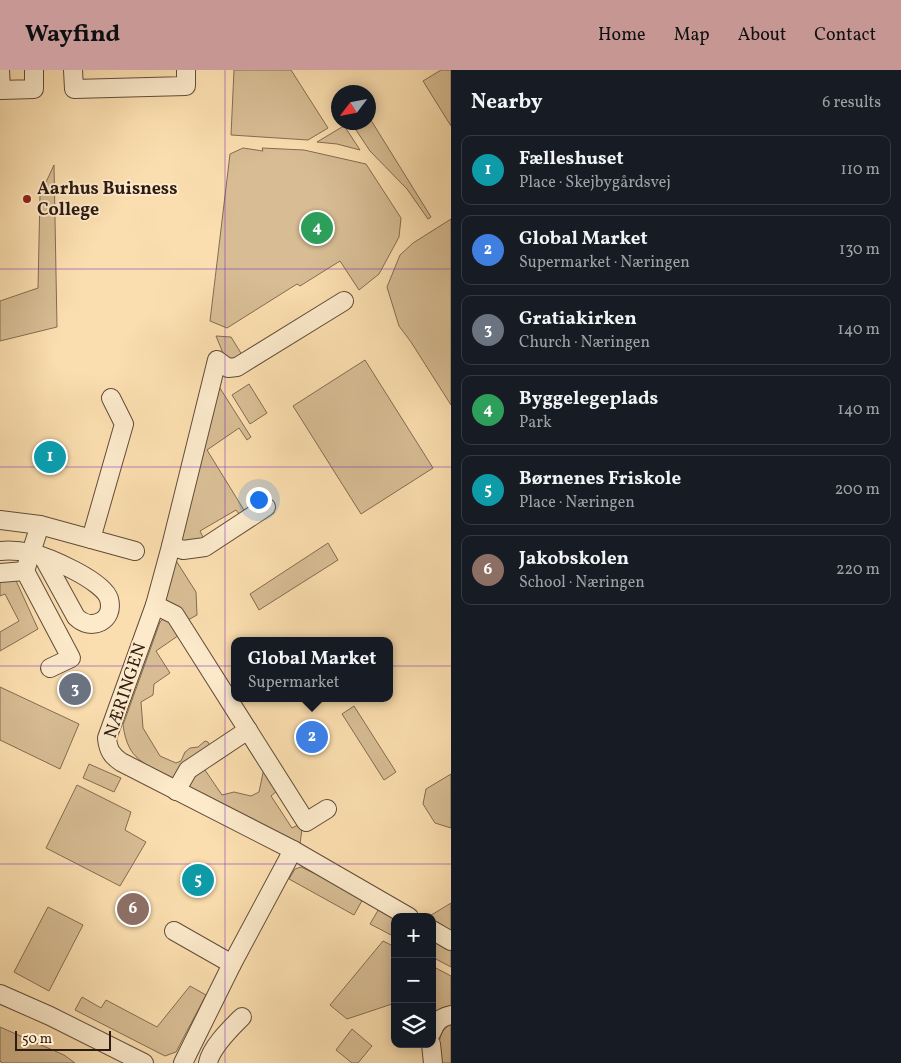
<!DOCTYPE html>
<meta charset="utf-8">
<style>
body{margin:0;font-family:Vollkorn,serif;background:#20242c;color:#f1f3f6}
.controls{position:absolute;right:15px;bottom:15px;display:grid;overflow:hidden;border-radius:10px;box-shadow:0 2px 12px #0003}
.controls button{width:45px;height:45px;display:grid;place-items:center;padding:0;border:0;border-bottom:1px solid #363941;background:#171b24;color:#f1f3f6;font:25px sans-serif}
.compass{position:absolute;left:331px;top:15px;width:45px;height:45px;border-radius:50%;background:#171b24;box-shadow:0 2px 12px #0003;rotate:238deg}
.scale{position:absolute;left:15px;bottom:12px;width:96px;box-sizing:border-box;padding-left:5px;border:2px solid #2e1c12;border-top:0;font-size:14px;line-height:18px;white-space:nowrap;color:#2e1c12;-webkit-text-stroke:4px #fceacb;paint-order:stroke}
.you{position:absolute;left:258px;top:429px;width:18px;height:18px;margin:-12px;border:4px solid #fff;border-radius:50%;background:#1a73e8;box-shadow:0 0 0 8px #1a73e833}
.badge{display:grid;place-items:center;width:32px;height:32px;border-radius:50%;background:#c59692;color:#fff;font-size:16px;font-weight:700}
.pin{position:absolute;translate:-50% -50%;border:2px solid #fff;box-shadow:0 1px 5px #0006}
.popup{position:absolute;left:231px;top:567px;width:162px;height:65px;box-sizing:border-box;display:grid;place-content:center;border-radius:10px;background:#171b24;filter:drop-shadow(0 1px 4px #0005);font-size:16px;white-space:nowrap;color:#9ea1a6}
.popup b{font-size:19px;color:#f1f3f6}
.popup::after{content:'';position:absolute;left:50%;top:100%;margin-left:-10px;border:10px solid transparent;border-top-color:#171b24}
.list{margin:0;padding:0;list-style:none}
h2{display:flex;justify-content:space-between;align-items:center;height:65px;margin:0;padding:0 20px;font-size:21px}
h2 small{font-size:16px;font-weight:400;color:#9ea1a6}
.list li{display:grid;grid-template-columns:32px 1fr auto;gap:15px;align-items:center;box-sizing:border-box;height:70px;margin:0 10px 10px;padding:0 10px;border:1px solid #363941;border-radius:10px}
.list b{display:block;font-size:19px;white-space:nowrap}
.list p{margin:0;font-size:16px;white-space:nowrap;color:#9ea1a6}
.list em{font-size:16px;font-style:normal;color:#9ea1a6}
.icon{flex:none;width:28px;height:28px;fill:none;stroke:currentColor;stroke-width:2;stroke-linecap:round;stroke-linejoin:round}
.map{position:relative;flex:none;width:451px;height:993px;overflow:hidden}
header{display:flex;align-items:center;gap:30px;box-sizing:border-box;height:70px;padding:0 25px;background:#c59692;color:#111}
header strong{font-size:24px}
nav{display:flex;gap:28px;margin-inline-start:auto;font-size:18px}
main{display:flex}
aside{flex:1;background:#171b24}
.map>svg:first-child{display:block}
</style>
<header>
<strong>Wayfind</strong>
<nav><a>Home</a><a>Map</a><a>About</a><a>Contact</a></nav>
</header>
<main>
<div class="map">
<svg width="451" height="993" viewBox="0 0 451 993">
<rect width="100%" height="100%" fill="#fbdeaf"/>
<filter id="stains"><feTurbulence type="fractalNoise" baseFrequency=".004" numOctaves="4"/><feColorMatrix values="0 0 0 0 .2 0 0 0 0 .09 0 0 0 0 .02 0 0 0 .5 -.17"/></filter>
<radialGradient id="worn" r=".72"><stop offset=".6" stop-color="#630" stop-opacity="0"/><stop offset="1" stop-color="#630" stop-opacity=".3"/></radialGradient>
<g fill="#d8bd94" stroke="#836c53">
<polygon points="234,0 291,0 328,58 308,70 231,65"/>
<polygon points="441,0 451,0 451,56 423,11"/>
<polygon points="369,47 431,147 428,149 407,119 370,81 354,57 356,53 368,52"/>
<polygon points="342,57 345,57 360,80 337,74 317,72"/>
<polygon points="243,78 263,81 262,78 304,80 366,94 401,148 399,167 379,204 359,220 340,191 300,216 297,214 227,258 210,251 230,84"/>
<polygon points="54,95 57,257 0,271 0,231 38,218 40,125"/>
<polygon points="451,149 451,335 411,272 399,256 387,217 400,185 413,173"/>
<polygon points="216,266 231,267 244,288 232,291 225,288"/>
<polygon points="365,290 433,398 361,444 293,336"/>
<polygon points="249,314 267,343 250,354 232,325"/>
<polygon points="218,315 251,367 247,370 239,358 207,380 247,445 242,448 236,440 200,461 205,471 186,476 181,469"/>
<polygon points="328,473 338,490 259,540 250,524"/>
<polygon points="175,489 196,522 197,545 188,550 163,533"/>
<polygon points="13,504 38,559 0,581 0,562 19,551 5,524 0,526 0,505"/>
<path d="M165,547l17,16 -26,18 14,22 -16,11 -1,11 -12,7 2,26 17,28 16,7 5,-2 4,-9 5,-4 8,-1 7,-6 3,1 4,7 -39,29c-29,-15 -45,-17 -50,-53l37,-103z"/>
<polygon points="0,617 79,654 60,699 0,670"/>
<polygon points="354,636 396,702 384,710 342,644"/>
<polygon points="89,694 121,708 114,722 83,708"/>
<polygon points="203,697 222,725 234,722 251,726 259,722 264,698 278,720 271,726 292,758 300,754 302,759 300,774 186,717 191,708"/>
<polygon points="451,704 451,758 435,753 423,734 426,719"/>
<polygon points="77,715 131,742 125,760 146,772 120,816 46,778"/>
<polygon points="301,797 364,827 354,845 289,809 295,799"/>
<polygon points="451,833 451,861 432,849 432,847 428,847"/>
<polygon points="48,837 83,855 49,921 14,902"/>
<polygon points="380,837 395,847 395,867 370,854"/>
<polygon points="432,869 451,880 451,897 432,887"/>
<polygon points="383,871 395,877 395,933 347,949 330,935"/>
<polygon points="432,896 451,906 451,939 432,944"/>
<polygon points="190,916 206,925 176,982 165,986 75,940 82,927 101,938 106,930 157,957"/>
<path d="M451,954v39h-12c0,-14 -3,-31 12,-39z"/>
<polygon points="0,957 64,985 75,993 2,993 0,991"/>
<polygon points="352,959 372,976 358,993 352,993 336,980"/>
</g>
<g fill="none" stroke-linecap="round" stroke-linejoin="round">
<g stroke="#614c39" stroke-width="20">
<g id="minor">
<polyline points="0,0 1,20 34,19 34,0"/>
<polyline points="73,0 74,19 186,16 186,0"/>
<path d="M344,231l-107,66 -9,1 -11,-8 -46,186 -16,59 -48,133c1,12 5,18 14,24l172,88 116,67"/>
<polyline points="0,450 40,455 135,481"/>
<polyline points="40,455 25,501 71,588 50,598"/>
<polyline points="91,469 124,354 111,328"/>
<polyline points="171,476 183,480 205,477 266,437"/>
<path d="M0,481c10,-1 21,0 31,2 18,4 73,28 78,46 6,22 -18,33 -33,18l-33,-60"/>
<polyline points="0,503 25,501"/>
<polyline points="155,535 175,545 306,752 327,739"/>
<polyline points="176,721 188,700 248,660"/>
<polyline points="432,860 451,871"/>
<polyline points="174,861 232,894"/>
<polyline points="0,924 50,946 144,993"/>
<path d="M432,962c3,-10 9,-15 19,-17"/>
<polyline points="431,974 433,993"/>
<polyline points="183,993 232,894 293,780"/>
<path d="M208,993c3,-16 23,-35 34,-46"/>
</g>
</g>
<use href="#minor" stroke="#fceacb" stroke-width="18"/>
</g>
<path fill="none" stroke="#7b2cbf" stroke-width="1" stroke-opacity="0.55" d="M225,0v993M0,199h451M0,397h451M0,596h451M0,794h451"/>
<circle fill="#8f2418" stroke="#fceacb" stroke-width="2" cx="27" cy="129" r="5"/>
<g text-anchor="middle" dominant-baseline="central" stroke-width="4" stroke-linejoin="round" paint-order="stroke">
<g font-size="18" font-weight="bold" fill="#2e1c12" stroke="#fceacb" text-anchor="start">
<text x="37" y="119">Aarhus Buisness<tspan x="37" dy="21">College</tspan></text>
</g>
<g font-size="18" fill="#2e1c12" stroke="#fceacb">
<text transform="translate(126 621) rotate(-72)">NÆRINGEN</text>
</g>
</g>
<rect width="100%" height="100%" filter="url(#stains)"/>
<rect width="100%" height="100%" fill="url(#worn)"/>
</svg>
<div class="controls">
<button>+</button>
<button>−</button>
<button><svg class="icon" aria-label="layers" viewBox="0 0 24 24"><path d="M12 4l9 5-9 5-9-5zM3 14l9 5 9-5"/></svg></button>
</div>
<svg class="compass" viewBox="-18 -18 36 36"><path d="M0-13l5 13h-10z" fill="#e53935"/><path d="M0 13l5-13h-10z" fill="#9ea1a6"/></svg>
<div class="scale">50 m</div>
<div class="you"></div>
<div class="pin badge" style="left:50px;top:387px;background:#0f9aa8">1</div>
<div class="pin badge" style="left:312px;top:667px;background:#3f7fe0">2</div>
<div class="popup"><b>Global Market</b>Supermarket</div>
<div class="pin badge" style="left:75px;top:619px;background:#6b7280">3</div>
<div class="pin badge" style="left:317px;top:158px;background:#2e9e5b">4</div>
<div class="pin badge" style="left:198px;top:810px;background:#0f9aa8">5</div>
<div class="pin badge" style="left:133px;top:839px;background:#8d6e63">6</div>
</div>
<aside>
<h2>Nearby<small>6 results</small></h2>
<ul class="list">
<li><span class="badge" style="background:#0f9aa8">1</span><div><b>Fælleshuset</b><p>Place · Skejbygårdsvej</p></div><em>110 m</em></li>
<li><span class="badge" style="background:#3f7fe0">2</span><div><b>Global Market</b><p>Supermarket · Næringen</p></div><em>130 m</em></li>
<li><span class="badge" style="background:#6b7280">3</span><div><b>Gratiakirken</b><p>Church · Næringen</p></div><em>140 m</em></li>
<li><span class="badge" style="background:#2e9e5b">4</span><div><b>Byggelegeplads</b><p>Park</p></div><em>140 m</em></li>
<li><span class="badge" style="background:#0f9aa8">5</span><div><b>Børnenes Friskole</b><p>Place · Næringen</p></div><em>200 m</em></li>
<li><span class="badge" style="background:#8d6e63">6</span><div><b>Jakobskolen</b><p>School · Næringen</p></div><em>220 m</em></li>
</ul>
</aside>
</main>
